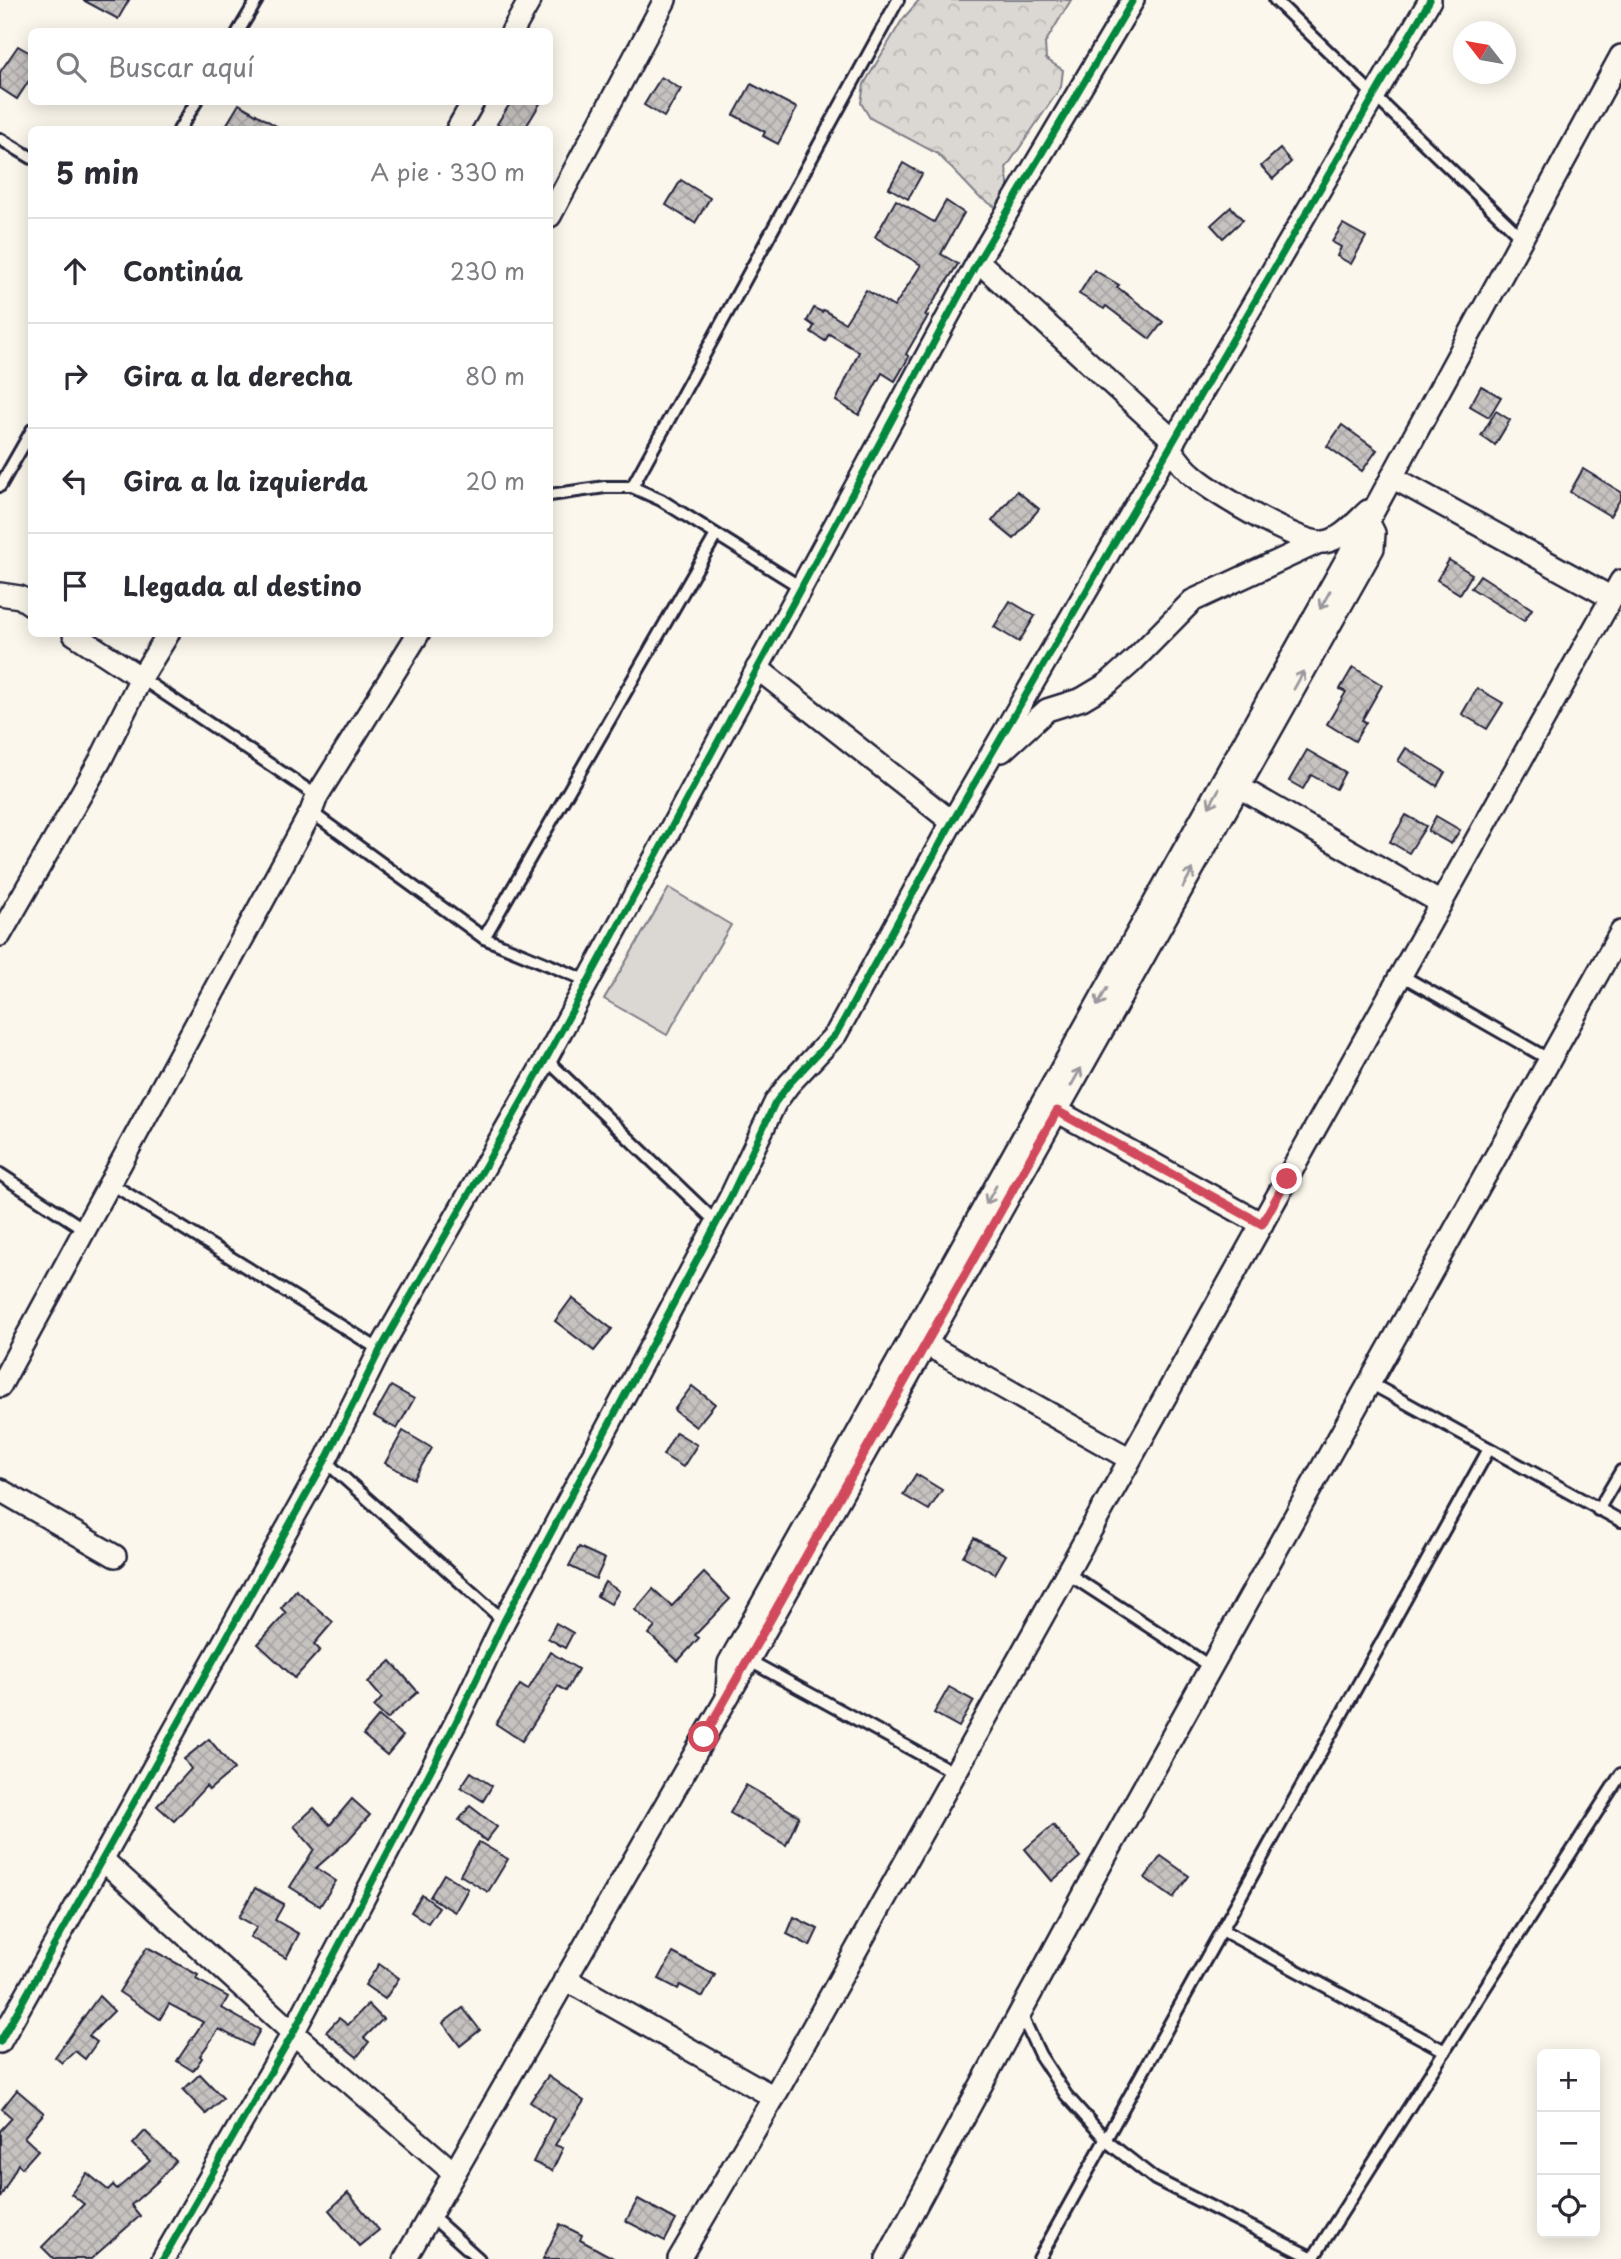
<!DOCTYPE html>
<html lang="es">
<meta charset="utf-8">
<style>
body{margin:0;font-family:"Playpen Sans",sans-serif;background:#f2f2f3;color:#2b2b33}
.controls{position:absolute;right:21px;bottom:21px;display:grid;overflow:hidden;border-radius:10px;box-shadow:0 4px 18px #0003}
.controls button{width:63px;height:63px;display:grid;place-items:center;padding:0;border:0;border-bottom:2px solid #e1e1e2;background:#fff;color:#2b2b33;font:35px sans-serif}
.compass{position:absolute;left:1453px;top:21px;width:63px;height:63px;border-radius:50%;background:#fff;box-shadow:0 4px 18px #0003;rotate:301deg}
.stop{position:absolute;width:21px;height:21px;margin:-16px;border:5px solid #d1495b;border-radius:50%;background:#fff}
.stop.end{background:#d1495b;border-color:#fff;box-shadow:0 2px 7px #0008}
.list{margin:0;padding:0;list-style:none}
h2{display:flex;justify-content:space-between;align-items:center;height:91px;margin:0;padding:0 28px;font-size:30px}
h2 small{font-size:23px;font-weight:400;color:#7c7c81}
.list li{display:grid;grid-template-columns:46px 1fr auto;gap:21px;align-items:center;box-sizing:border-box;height:105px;padding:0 28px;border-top:2px solid #e1e1e2}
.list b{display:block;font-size:26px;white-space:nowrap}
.list em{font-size:23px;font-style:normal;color:#7c7c81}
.icon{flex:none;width:38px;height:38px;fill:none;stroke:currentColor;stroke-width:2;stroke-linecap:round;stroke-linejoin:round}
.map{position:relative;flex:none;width:1621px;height:2259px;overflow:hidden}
.search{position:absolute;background:#fff;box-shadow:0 4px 18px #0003;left:28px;top:28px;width:525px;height:77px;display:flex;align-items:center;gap:18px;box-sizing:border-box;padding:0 24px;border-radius:10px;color:#7c7c81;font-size:26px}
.panel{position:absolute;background:#fff;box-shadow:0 4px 18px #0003;left:28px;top:126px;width:525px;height:511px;border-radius:10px}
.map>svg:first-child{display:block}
</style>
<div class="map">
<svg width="1621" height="2259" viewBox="0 0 1621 2259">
<defs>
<pattern id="forest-crowns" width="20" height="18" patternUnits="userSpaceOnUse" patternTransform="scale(1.75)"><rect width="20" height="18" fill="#dbd8d3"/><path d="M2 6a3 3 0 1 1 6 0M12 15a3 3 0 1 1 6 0" fill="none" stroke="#bcb9b6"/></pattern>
<pattern id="building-cross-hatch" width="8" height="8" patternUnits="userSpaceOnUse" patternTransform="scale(1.75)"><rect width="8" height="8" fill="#c6c2c0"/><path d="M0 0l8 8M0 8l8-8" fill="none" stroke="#aaa6a6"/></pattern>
</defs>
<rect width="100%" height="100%" fill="#fbf7ec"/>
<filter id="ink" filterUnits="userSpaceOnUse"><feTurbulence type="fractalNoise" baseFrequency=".0143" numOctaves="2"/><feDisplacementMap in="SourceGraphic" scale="14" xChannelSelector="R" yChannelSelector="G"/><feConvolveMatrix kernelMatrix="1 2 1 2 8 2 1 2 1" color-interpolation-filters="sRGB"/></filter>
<g filter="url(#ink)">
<polygon fill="url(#forest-crowns)" stroke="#7e7d87" stroke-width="2" points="919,0 1071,0 1045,43 1046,59 1063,70 1061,87 1006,168 1012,212 1007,214 979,197 938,154 870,118 861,103 864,84 902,20"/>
<polygon fill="#dbd8d3" stroke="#7e7d87" stroke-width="2" points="669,888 731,925 667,1035 604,999"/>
<g fill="url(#building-cross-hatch)" stroke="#22223b" stroke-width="2">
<polygon points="83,0 129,0 118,19"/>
<polygon points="18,46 32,54 32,76 17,99 0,88 0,72"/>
<polygon points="661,77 681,89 664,117 644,105"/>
<polygon points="751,84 797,108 778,144 763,136 765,132 734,115"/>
<polygon points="511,102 541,102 524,130 506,130 497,124"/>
<polygon points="239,104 283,130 237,130 227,124"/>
<polygon points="1280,149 1291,162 1273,179 1261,166"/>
<polygon points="903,163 922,174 908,199 889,188"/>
<polygon points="681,180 710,198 695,223 666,205"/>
<polygon points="896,200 934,222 946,201 964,213 941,254 958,264 925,315 928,316 906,354 909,357 895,381 882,373 859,415 836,401 859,352 829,334 825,341 811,332 814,326 807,321 814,308 822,312 824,310 845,323 866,290 894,307 921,265 875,237"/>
<polygon points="1231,207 1243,220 1223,238 1211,225"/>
<polygon points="1343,224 1366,237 1351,264 1337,256 1341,247 1332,242"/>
<polygon points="1094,270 1119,285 1117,287 1163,322 1150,339 1106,306 1104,309 1079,294"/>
<polygon points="1481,386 1501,397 1489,417 1470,406"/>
<polygon points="1496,411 1510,420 1495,445 1481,436"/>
<polygon points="1342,425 1377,450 1362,471 1327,446"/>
<polygon points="1583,469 1621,492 1621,498 1610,516 1570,492"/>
<polygon points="1017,491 1039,509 1014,539 992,521"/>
<polygon points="1449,560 1472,574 1460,594 1437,580"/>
<polygon points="1480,575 1532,609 1524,621 1471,588"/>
<polygon points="1010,601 1035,616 1019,642 994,627"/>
<polygon points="1353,667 1382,685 1362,720 1366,722 1355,741 1327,724 1346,692 1340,689"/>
<polygon points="1477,688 1503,703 1487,729 1462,714"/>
<polygon points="1406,748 1445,772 1437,786 1398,761"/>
<polygon points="1307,750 1345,772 1336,789 1311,775 1303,789 1289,781"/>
<polygon points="1406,815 1426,826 1409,853 1390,842"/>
<polygon points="1436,816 1460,830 1451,844 1428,831"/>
<polygon points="572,1298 612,1329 594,1351 555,1321"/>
<polygon points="391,1386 414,1399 397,1429 374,1416"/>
<polygon points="692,1386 715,1404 696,1427 674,1410"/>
<polygon points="403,1431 432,1448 414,1479 385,1463"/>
<polygon points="676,1432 697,1445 683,1467 663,1455"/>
<polygon points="916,1474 942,1490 929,1510 903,1495"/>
<polygon points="974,1538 1006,1555 995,1574 963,1556"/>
<polygon points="579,1547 605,1559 596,1579 569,1566"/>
<polygon points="704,1573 730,1599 695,1635 699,1638 678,1661 649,1634 655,1627 635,1610 653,1589 672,1606"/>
<polygon points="605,1582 619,1591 611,1604 597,1596"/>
<polygon points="296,1590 333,1622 314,1644 320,1650 295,1678 258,1644 286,1613 281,1608"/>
<polygon points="556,1623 573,1633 565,1648 548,1638"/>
<polygon points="550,1652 578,1669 566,1691 558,1686 522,1741 496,1724 520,1685 528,1690"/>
<polygon points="391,1661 418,1692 387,1719 374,1707 382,1698 368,1682"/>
<polygon points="949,1687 974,1701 959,1727 934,1713"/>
<polygon points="379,1716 403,1736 387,1755 363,1735"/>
<polygon points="209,1739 234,1769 209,1790 206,1786 174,1821 157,1806 191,1769 184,1759"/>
<polygon points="471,1772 492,1786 483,1801 461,1787"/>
<polygon points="746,1785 799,1816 786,1845 730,1813"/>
<polygon points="352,1799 370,1815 348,1840 316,1868 336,1881 320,1906 290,1887 314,1849 294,1826 314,1808 330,1825"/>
<polygon points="470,1806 497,1827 486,1841 459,1820"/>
<polygon points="1053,1825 1080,1857 1052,1881 1025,1849"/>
<polygon points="479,1842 508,1859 488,1892 460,1875"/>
<polygon points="1161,1856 1189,1876 1173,1898 1145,1878"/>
<polygon points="444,1874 468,1889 455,1912 430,1897"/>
<polygon points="255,1888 284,1904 275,1920 299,1934 286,1958 250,1937 257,1927 239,1917"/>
<polygon points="422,1895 439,1907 428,1923 411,1912"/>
<polygon points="794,1917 818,1929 810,1946 787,1934"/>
<polygon points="147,1947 198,1975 196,1979 228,1997 222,2008 260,2030 251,2046 219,2029 200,2056 202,2058 193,2071 177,2061 203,2022 169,2004 160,2019 119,1992"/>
<polygon points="673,1953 715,1975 703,1997 680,1985 678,1989 659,1979"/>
<polygon points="379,1964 399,1978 385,1999 365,1985"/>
<polygon points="99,1996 114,2011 89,2036 97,2042 85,2059 75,2051 62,2063 55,2057"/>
<polygon points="368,2004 383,2019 364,2038 369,2042 357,2057 326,2032 339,2018 348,2025"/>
<polygon points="463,2008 480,2030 460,2046 443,2023"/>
<polygon points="200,2074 223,2098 206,2114 183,2090"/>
<polygon points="548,2076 584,2101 555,2145 563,2148 552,2171 533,2162 554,2119 530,2102"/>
<polygon points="17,2090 44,2113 24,2137 38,2150 22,2168 18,2164 0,2198 0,2131 12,2118 2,2109"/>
<polygon points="145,2131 176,2161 157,2182 131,2205 140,2216 91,2259 54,2259 42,2247 84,2204 71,2194 87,2173 108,2190 113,2185 117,2189 150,2161 133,2144"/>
<polygon points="348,2193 379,2230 359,2246 329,2210"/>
<polygon points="638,2199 676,2220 665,2241 626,2221"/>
<polygon points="560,2224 582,2235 580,2240 615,2259 543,2259"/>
</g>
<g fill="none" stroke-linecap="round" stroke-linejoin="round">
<g stroke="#22223b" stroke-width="16">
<g id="service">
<polyline points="1275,0 1522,238"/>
<polyline points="238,32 257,0"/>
<polyline points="179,130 196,102"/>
<polyline points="0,139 32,158"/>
<polyline points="0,486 32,430"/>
<polyline points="632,487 898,0"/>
<polyline points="550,495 605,487 632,487 661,500 802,588"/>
<polyline points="141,678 317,796"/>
<polyline points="311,812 484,938 588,981"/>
<polyline points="484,938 716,535"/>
<polyline points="1401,975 1550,1060"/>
<polyline points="546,1059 717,1223"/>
<polyline points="0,1174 84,1229"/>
<polyline points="110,1183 380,1350"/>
<polyline points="1370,1383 1621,1521"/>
<polyline points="325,1461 504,1621"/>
<polyline points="1598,1510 1621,1471"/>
<polyline points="1067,1573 1211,1667"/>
<polyline points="748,1660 955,1773"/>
<polyline points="1222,1930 1445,2051"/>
<polyline points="1020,2012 1040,2055 1066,2095 1109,2143 1155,2179 1315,2259"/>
<polyline points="430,2215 479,2259"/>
<polyline points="1313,2258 1621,1774"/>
<polyline points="1039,2259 1489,1449"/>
</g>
</g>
<g stroke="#22223b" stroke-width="26">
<g id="minor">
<polyline points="512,32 530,0"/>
<polyline points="457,130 473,102"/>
<polyline points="550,216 665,0"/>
<polyline points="978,261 1174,441"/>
<path d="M1170,448c7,11 15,21 25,29 20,17 105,68 129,65 17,-2 32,-20 44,-31"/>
<polyline points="1392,477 1612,598"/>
<polyline points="0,594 20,597 32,605"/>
<polyline points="74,634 141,678"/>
<polyline points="757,668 952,822"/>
<polyline points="1002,751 1047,710 1082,699 1107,684 1132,662 1192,601 1317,543"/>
<polyline points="1239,787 1441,903"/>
<polyline points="0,935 100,761 141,678 168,634"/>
<polyline points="1057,1111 1262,1224"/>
<polyline points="926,1344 1130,1459"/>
<polyline points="0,1386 311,812 317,796 418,634"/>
<polyline points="0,1490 115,1556"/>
<polyline points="727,1692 729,1663 1368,521 1621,56"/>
<polyline points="103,1860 293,2033 454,2173"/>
<polyline points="565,1979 774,2097"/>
<polyline points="0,2042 325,1461 380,1350 546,1059 978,261 1133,0"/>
<polyline points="163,2259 293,2033 455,1724 504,1621 730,1198 775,1103 789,1084 836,1034 952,822 1430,0"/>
<polyline points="405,2259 743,1670 1373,548 1374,533 1368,521"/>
<polyline points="679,2259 774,2097 1621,581"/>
<polyline points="887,2259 1086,1891 1621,932"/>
</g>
</g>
<use href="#service" stroke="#fbf7ec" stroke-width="10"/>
<use href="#minor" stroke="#fbf7ec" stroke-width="21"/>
<g stroke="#fbf7ec" stroke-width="11">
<g id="cycleway">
<polyline points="0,2042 325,1461 380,1350 546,1059 978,261 1133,0"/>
<polyline points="163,2259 293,2033 455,1724 504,1621 730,1198 775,1103 789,1084 836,1034 952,822 1430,0"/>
</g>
</g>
<use href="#cycleway" stroke="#00873e" stroke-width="7"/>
</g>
<defs><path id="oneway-shaft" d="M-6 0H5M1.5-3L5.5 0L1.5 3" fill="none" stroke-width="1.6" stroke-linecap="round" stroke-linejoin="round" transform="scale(1.75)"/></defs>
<g stroke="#99979c">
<use href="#oneway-shaft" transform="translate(1325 600) rotate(119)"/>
<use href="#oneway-shaft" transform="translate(1299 680) rotate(-61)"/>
<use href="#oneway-shaft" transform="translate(1214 798) rotate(119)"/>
<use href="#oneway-shaft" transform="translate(1188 878) rotate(-61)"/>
<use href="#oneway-shaft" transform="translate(1102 997) rotate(119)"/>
<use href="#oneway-shaft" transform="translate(1076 1077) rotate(-61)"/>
<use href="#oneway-shaft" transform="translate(991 1195) rotate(119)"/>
</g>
</g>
<g fill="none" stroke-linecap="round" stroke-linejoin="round" filter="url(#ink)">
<polyline stroke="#d1495b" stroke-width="9" points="704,1737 1057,1111 1262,1224 1287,1179"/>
</g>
</svg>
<div class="controls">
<button>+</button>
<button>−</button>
<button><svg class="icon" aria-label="locate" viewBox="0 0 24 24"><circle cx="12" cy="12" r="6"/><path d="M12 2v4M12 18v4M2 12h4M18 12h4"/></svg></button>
</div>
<svg class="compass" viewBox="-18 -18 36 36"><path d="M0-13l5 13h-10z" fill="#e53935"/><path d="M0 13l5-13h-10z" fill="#7c7c81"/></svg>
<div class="stop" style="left:704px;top:1737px"></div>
<div class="stop end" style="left:1287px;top:1179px"></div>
<div class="search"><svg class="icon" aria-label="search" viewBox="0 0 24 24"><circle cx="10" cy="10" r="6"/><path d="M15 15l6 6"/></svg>Buscar aquí</div>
<section class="panel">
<h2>5 min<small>A pie · 330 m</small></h2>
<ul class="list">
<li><svg class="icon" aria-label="ahead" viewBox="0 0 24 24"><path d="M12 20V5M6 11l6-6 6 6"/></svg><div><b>Continúa</b></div><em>230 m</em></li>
<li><svg class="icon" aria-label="right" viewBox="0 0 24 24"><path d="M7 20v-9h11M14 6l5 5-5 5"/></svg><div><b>Gira a la derecha</b></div><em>80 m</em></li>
<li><svg class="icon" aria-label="left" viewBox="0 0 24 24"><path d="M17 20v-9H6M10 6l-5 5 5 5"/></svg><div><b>Gira a la izquierda</b></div><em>20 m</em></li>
<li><svg class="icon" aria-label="arrive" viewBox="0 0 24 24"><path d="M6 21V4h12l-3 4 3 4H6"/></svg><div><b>Llegada al destino</b></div></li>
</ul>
</section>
</div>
